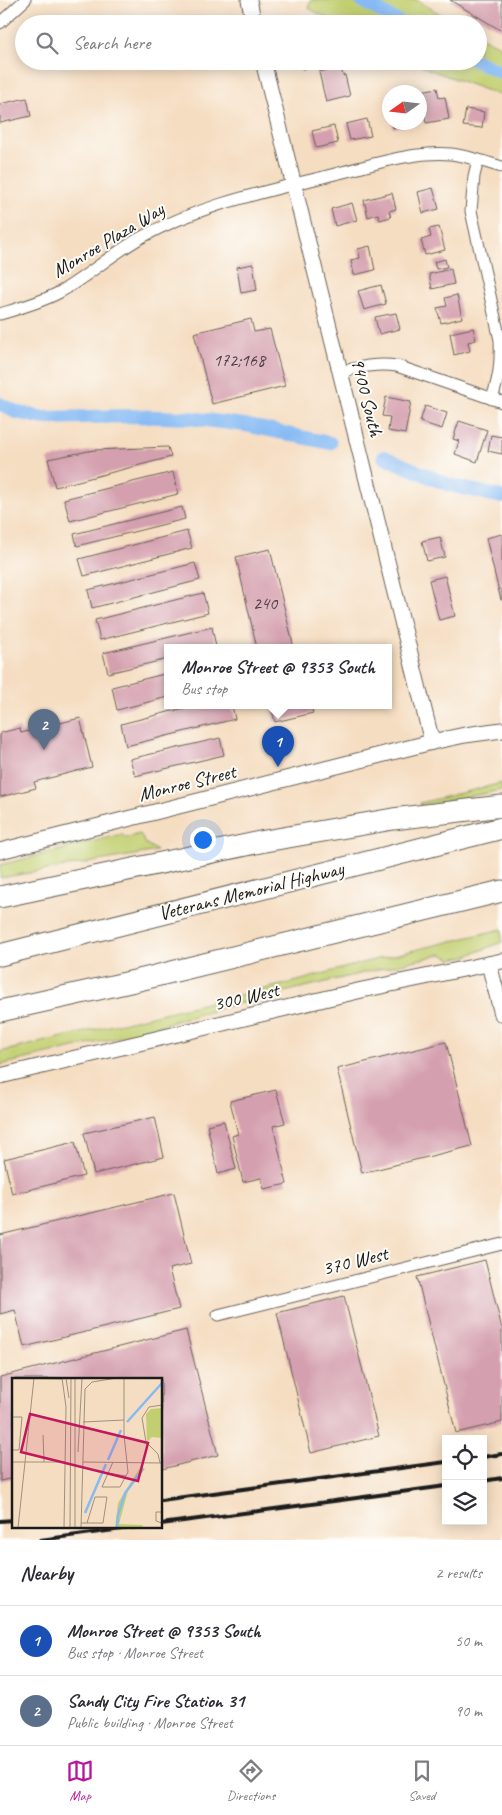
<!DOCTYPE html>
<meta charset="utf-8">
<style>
body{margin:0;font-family:Caveat,sans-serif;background:#f7f7f7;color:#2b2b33}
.controls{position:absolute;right:15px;bottom:15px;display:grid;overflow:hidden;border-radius:0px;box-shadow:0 2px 12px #0003}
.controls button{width:45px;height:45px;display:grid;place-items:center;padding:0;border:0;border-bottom:1px solid #e1e1e2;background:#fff;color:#2b2b33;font:25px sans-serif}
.compass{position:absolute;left:382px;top:85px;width:45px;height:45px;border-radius:50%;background:#fff;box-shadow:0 2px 12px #0003;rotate:256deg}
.you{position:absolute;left:202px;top:839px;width:18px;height:18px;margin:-12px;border:4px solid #fff;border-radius:50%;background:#1a73e8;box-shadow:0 0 0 8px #1a73e833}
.badge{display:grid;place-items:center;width:32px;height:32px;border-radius:50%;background:#b5179e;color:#fff;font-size:16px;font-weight:700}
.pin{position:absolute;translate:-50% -41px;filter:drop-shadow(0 1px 2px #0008)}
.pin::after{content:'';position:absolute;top:26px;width:18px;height:15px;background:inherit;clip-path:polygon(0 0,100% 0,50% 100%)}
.popup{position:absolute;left:164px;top:644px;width:228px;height:65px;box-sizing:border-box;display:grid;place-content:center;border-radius:0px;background:#fff;filter:drop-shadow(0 1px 4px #0005);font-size:16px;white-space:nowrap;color:#7c7c81}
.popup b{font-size:19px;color:#2b2b33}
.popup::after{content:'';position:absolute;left:50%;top:100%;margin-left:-10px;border:10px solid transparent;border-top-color:#fff}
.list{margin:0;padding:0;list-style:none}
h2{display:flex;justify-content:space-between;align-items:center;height:65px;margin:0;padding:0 20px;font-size:21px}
h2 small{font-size:16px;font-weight:400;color:#7c7c81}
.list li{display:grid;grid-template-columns:32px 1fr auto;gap:15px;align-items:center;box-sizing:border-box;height:70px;padding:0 20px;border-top:1px solid #e1e1e2}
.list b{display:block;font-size:19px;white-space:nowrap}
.list p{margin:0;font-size:16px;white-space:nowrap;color:#7c7c81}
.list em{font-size:16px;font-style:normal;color:#7c7c81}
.icon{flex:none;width:28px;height:28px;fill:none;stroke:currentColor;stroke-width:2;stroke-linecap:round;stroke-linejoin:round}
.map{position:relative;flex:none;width:502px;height:1540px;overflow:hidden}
.search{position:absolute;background:#fff;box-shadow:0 2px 12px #0003;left:15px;right:15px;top:15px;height:55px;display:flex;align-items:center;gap:12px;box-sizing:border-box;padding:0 18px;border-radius:28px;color:#7c7c81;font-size:19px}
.sheet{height:205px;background:#fff}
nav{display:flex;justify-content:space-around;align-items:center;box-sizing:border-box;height:70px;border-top:1px solid #e1e1e2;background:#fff;font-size:14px;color:#7c7c81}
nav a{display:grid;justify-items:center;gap:2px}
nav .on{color:#b5179e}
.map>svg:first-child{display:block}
</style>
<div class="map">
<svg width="502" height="1540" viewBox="0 0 502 1540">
<rect width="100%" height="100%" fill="#fdfcf7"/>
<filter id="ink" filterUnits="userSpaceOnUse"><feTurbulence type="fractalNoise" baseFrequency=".02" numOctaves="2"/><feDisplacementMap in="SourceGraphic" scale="10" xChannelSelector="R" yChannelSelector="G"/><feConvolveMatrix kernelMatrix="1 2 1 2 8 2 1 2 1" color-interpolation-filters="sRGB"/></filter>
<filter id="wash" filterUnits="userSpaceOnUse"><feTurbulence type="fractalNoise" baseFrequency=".0096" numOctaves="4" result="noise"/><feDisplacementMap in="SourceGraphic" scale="20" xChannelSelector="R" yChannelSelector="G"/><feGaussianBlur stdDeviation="1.12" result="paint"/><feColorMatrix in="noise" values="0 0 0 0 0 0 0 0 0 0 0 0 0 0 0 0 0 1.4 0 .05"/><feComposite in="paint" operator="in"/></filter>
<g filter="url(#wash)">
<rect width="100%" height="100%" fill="#f5ddc1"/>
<g fill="#c2cf70" stroke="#6f7646">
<polygon points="311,0 417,0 457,24 339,24 308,8"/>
<polygon points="478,35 502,47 502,96 428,69 413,61 478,61"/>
<polygon points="502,783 502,790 421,806 420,803"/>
<polygon points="122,834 124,838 140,834 145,843 157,851 0,878 0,865"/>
<polygon points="502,929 502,942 467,956 451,959 442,954 247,1001 108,1040 0,1065 0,1052 294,982 365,962"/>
</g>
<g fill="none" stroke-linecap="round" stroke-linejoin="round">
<g stroke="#85baf4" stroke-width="14">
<polyline points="361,0 402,24"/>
<polyline points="476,61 502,73"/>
<polyline points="0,404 16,412 44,418 129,416 189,418 245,425 330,443"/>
<polyline points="384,457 449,485 502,497"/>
</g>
</g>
<g id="blocks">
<g fill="#d49fae">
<polygon points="450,0 502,0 502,31"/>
<polygon points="316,19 317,24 301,24 301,23"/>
<polygon points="300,61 329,61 329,62 302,69"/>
<polygon points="341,67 343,76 345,75 350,96 326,102 319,72"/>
<polygon points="437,88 439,98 445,97 449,119 426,123 421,91"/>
<polygon points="27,98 31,116 0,123 0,104"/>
<polygon points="466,109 484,112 482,128 463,126"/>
<polygon points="367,119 371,136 350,140 346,124"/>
<polygon points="392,122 408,122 409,124 393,128"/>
<polygon points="334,126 338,143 316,148 312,131"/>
<polygon points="433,188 439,209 423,213 418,192"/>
<polygon points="392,193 396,209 389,211 391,217 380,220 378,214 368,217 364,200"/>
<polygon points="352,203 357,220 335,226 331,209"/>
<polygon points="439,227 445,250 425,255 421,240 431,237 429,229"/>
<polygon points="370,246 375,270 354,275 351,260 360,258 358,249"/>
<polygon points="445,259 447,267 436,269 434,262"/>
<polygon points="253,264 257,290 241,293 237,267"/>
<polygon points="451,269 454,284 432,289 429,274"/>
<polygon points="381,285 386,304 364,310 358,291"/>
<polygon points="457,295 462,318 441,323 437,308 447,306 445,298"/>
<polygon points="396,313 400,329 379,334 375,317"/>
<polygon points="251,319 254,332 270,329 285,386 212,404 194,333"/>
<polygon points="473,328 476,340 468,342 470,351 454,355 450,333"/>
<polygon points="386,397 411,402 405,434 388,431 390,417 382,416"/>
<polygon points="425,406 447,413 442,429 420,422"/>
<polygon points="459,421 487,430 477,462 455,454 459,441 453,439"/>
<polygon points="491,435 502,437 502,454 488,451"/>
<polygon points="168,447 171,457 55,487 48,459 94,450"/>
<polygon points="173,472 178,494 70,521 64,499"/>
<polygon points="182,507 185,519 77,546 74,534"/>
<polygon points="187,531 192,548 84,576 79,559"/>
<polygon points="502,534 502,600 501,600 486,538"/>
<polygon points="440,537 445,557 427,561 422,541"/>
<polygon points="270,549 294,648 257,648 236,557"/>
<polygon points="195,563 200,580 92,608 88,590"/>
<polygon points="445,576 455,616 439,620 429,580"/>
<polygon points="203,593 208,613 100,640 95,620"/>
<polygon points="212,627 216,647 210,648 168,648 168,659 108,673 103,653"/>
<polygon points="168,673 168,697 117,710 112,687"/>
<polygon points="192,706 232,706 235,719 126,746 121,724"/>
<polygon points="271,706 311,706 313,713 275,722"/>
<polygon points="80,718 92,767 34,782 36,788 0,797 0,733 20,728 21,733"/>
<polygon points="220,738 224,755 135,776 130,759"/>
<polygon points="446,1042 472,1146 362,1173 337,1069"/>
<polygon points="276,1090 285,1123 273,1126 287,1184 264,1189 261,1178 243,1182 232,1136 238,1134 230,1101"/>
<polygon points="155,1117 164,1157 94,1174 84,1133"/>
<polygon points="224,1121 236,1169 218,1174 207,1125"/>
<polygon points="75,1142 84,1176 12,1194 4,1159"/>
<polygon points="174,1193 191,1264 169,1269 179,1309 24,1347 15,1310 0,1314 0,1235"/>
<polygon points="485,1260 502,1329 502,1422 456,1433 417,1277"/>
<polygon points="344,1296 379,1436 311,1453 277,1313"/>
<polygon points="186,1330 218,1455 162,1469 161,1379 14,1379 14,1478 0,1481 0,1377"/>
</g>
</g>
</g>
<g filter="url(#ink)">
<use href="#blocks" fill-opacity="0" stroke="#686056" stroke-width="1"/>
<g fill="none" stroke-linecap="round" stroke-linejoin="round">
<g stroke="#686056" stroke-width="13">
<g id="minor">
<polyline points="0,23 25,0"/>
<path d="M478,160l-4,16 -3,35 29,129c1,24 -1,37 -8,59"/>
<path d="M0,314c20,-6 42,-12 60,-22 29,-17 53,-39 82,-55 60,-33 127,-46 193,-63 37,-9 77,-23 116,-20 17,2 34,8 51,13"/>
<path d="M340,372c20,-5 37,-9 57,-6l105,36"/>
<polyline points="218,1315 502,1244"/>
</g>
</g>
<g stroke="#686056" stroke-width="17">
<g id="tertiary">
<polyline points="249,0 254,24"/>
<polyline points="263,61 432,742"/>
<polyline points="0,851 432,742 465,735 502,730"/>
<polyline points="489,964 502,1014"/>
<polyline points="0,1076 362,990 502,961"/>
</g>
</g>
<g stroke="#686056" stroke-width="23">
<g id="motorway">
<polyline points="0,897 265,841 393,819 502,806"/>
<polyline points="0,955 502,828"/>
<polyline points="0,1011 139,980 502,891"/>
</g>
</g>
<use href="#minor" stroke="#fff" stroke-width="11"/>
<use href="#tertiary" stroke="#fff" stroke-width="15"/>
<use href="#motorway" stroke="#fff" stroke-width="21"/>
<g stroke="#1c1c1c" stroke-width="4">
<polyline points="483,1457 502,1454"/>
<polyline points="483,1481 502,1478"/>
<polyline points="161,1500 446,1462"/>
<polyline points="0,1521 14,1520"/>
<polyline points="161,1524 446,1486"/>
<polyline points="40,1540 144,1526"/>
</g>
</g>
</g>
<g text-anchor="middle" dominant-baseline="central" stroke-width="4" stroke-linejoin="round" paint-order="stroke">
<g font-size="18" fill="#4a3d40">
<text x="239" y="360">172;168</text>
<text x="265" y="603">240</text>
</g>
<g font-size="20" fill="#1c1c1c" stroke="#fdfcf7">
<text transform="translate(108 240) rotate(-31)">Monroe Plaza Way</text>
<text transform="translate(367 397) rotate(76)">9400 South</text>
<text transform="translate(187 783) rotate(-14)">Monroe Street</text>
<text transform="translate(251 891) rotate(-14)">Veterans Memorial Highway</text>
<text transform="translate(246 997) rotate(-13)">300 West</text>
<text transform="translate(355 1261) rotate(-14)">370 West</text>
</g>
</g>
<g transform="translate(12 1378)">
<rect width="150" height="150" fill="#f5ddc1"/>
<path d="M150,30v30l-10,-1 -5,5 -1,-28 5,-5zM129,88l4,3 -17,22 -9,33 24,1 -2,3h-26l3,-25z" fill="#c2cf70"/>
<path fill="none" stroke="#85baf4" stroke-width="2.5" d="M115,44l35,-39M96,82l13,-30M73,135l21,-49M105,150l1,-13 7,-22 18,-24"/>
<path fill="none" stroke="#9e907f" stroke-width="1" d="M7,0l43,1M50,0l4,29 -2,121M54,0l3,20M0,39h10l-3,33h-7M71,44l41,-2M31,57l1,27M66,74l4,-74M0,84h53M71,84l79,1M101,84l-11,25h18l8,-15 -4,-37v-57M148,85l-2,-9 -12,-12 -4,-24 7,-11 13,-2M96,95l18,3M150,134h-6v9l6,2M69,145h22l4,-26h-12l-8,26M6,150l16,-150M58,150l1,-150M63,150v-150M69,150l4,-139 7,-7 25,-4"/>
<path fill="#c2185b" fill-opacity="0.15" stroke="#c2185b" stroke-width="2.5" d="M18,36l118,29 -10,38 -117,-29z"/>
<rect width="150" height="150" fill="none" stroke="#1c1c1c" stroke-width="2.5"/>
</g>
</svg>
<div class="controls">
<button><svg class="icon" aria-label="locate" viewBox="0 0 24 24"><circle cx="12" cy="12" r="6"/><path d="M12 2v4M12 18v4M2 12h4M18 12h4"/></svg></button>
<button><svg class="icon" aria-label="layers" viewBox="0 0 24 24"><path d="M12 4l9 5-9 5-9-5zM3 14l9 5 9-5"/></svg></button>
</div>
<svg class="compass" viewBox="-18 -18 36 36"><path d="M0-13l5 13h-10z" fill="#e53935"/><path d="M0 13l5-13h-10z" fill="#7c7c81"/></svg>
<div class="you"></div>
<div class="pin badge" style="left:278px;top:767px;background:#1a4fb4">1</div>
<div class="popup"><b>Monroe Street @ 9353 South</b>Bus stop</div>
<div class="pin badge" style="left:44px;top:750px;background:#5c6f8a">2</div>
<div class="search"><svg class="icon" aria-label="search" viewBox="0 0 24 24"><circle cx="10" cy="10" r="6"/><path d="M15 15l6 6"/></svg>Search here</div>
</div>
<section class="sheet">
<h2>Nearby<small>2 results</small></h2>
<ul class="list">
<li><span class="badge" style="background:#1a4fb4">1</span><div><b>Monroe Street @ 9353 South</b><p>Bus stop · Monroe Street</p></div><em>50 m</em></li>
<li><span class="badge" style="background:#5c6f8a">2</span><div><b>Sandy City Fire Station 31</b><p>Public building · Monroe Street</p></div><em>90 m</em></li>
</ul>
</section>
<nav>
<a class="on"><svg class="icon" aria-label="map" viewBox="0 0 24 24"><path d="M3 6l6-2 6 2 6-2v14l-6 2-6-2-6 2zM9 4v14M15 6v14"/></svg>Map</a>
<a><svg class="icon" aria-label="directions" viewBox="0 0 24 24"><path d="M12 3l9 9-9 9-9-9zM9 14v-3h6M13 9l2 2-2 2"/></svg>Directions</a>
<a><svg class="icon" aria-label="saved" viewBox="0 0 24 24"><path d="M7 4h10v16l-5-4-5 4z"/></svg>Saved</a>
</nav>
